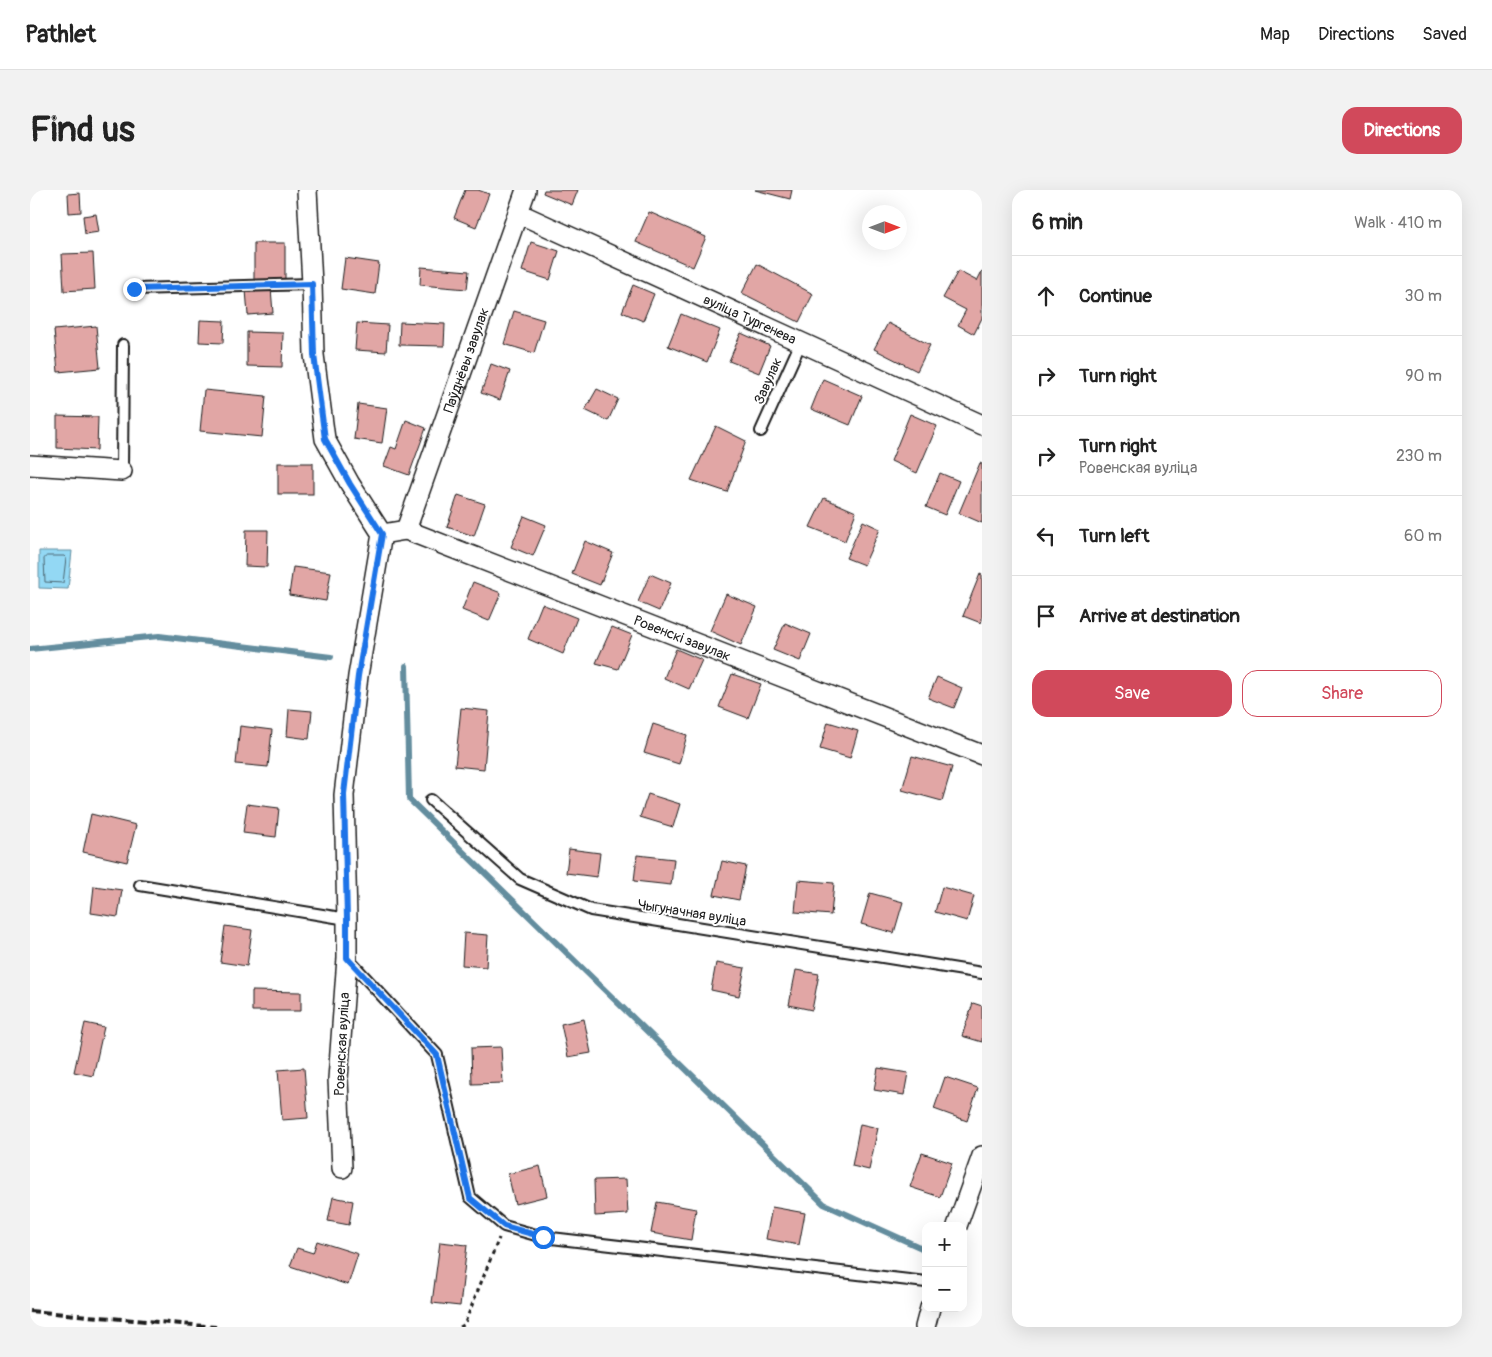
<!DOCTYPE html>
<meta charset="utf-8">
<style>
body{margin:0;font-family:Pangolin,sans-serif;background:#f2f2f2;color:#222}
.controls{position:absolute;right:15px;bottom:15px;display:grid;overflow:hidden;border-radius:10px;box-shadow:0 5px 20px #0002}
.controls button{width:45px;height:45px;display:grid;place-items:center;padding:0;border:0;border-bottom:1px solid #e0e0e0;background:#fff;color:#222;font:25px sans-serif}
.compass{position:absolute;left:832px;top:15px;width:45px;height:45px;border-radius:50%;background:#fff;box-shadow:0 5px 20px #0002;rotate:90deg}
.stop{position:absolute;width:15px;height:15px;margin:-11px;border:4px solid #1a73e8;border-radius:50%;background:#fff}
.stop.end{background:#1a73e8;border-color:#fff;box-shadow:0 1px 5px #0008}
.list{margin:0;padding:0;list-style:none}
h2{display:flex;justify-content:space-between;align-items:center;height:65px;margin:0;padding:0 20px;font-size:21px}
h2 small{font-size:16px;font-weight:400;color:#767676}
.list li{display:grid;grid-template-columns:32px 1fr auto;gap:15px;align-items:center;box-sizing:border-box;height:80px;padding:0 20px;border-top:1px solid #e0e0e0}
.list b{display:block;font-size:19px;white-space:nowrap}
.list p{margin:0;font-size:16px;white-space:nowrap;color:#767676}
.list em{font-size:16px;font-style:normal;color:#767676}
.actions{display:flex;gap:10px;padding:15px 20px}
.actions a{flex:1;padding:11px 0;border:1px solid #d1495b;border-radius:15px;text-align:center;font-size:18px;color:#d1495b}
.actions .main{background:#d1495b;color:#fff}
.icon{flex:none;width:28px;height:28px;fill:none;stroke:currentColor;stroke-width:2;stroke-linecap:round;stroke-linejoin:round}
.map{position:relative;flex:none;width:952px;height:1137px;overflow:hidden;border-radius:15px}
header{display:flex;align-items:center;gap:30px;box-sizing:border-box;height:70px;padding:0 25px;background:#fff;border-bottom:1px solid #e0e0e0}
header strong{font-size:24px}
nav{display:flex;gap:28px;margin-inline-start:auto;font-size:18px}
.intro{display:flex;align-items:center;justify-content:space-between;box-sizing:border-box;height:120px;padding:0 30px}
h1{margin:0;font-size:35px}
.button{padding:12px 22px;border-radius:15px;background:#d1495b;color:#fff;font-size:18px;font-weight:700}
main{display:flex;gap:30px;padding:0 30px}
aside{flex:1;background:#fff;border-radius:15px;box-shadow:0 5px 20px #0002}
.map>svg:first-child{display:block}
</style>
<header>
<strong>Pathlet</strong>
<nav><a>Map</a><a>Directions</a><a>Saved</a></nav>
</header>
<div class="intro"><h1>Find us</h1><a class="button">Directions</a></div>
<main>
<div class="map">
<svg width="952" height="1137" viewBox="0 0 952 1137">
<rect width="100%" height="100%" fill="#fff"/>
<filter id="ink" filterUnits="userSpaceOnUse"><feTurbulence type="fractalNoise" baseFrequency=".02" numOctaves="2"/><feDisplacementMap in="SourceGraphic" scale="10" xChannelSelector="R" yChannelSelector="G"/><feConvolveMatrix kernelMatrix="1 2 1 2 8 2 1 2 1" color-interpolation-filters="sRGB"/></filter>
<g filter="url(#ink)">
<polygon fill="#93d8f4" stroke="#638d9e" points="9,361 42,361 38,399 9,398"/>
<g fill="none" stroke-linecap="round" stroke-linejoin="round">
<polygon stroke="#4c6772" stroke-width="1" points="17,366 34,366 36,368 33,393 15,392 14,369"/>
<g stroke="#638d9e" stroke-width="6">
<polyline points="0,459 129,446 301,467"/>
<polyline points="376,476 379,609 794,1014 896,1060"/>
</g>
</g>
<g fill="#e1a6a5" stroke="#1c1c1c">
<polygon points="435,0 448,0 459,4 446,37 424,28"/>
<polygon points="514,0 548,0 542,15 513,3"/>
<polygon points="725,0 762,0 760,9"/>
<polygon points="50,3 51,22 39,23 38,4"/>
<polygon points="619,22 676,47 663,77 606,52"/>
<polygon points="66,24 69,42 55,44 53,26"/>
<polygon points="501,52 529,61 520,90 492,81"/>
<rect x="224" y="53" width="31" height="37"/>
<polygon points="63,63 65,99 34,101 32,64"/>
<polygon points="315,68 349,73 345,104 311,99"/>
<polygon points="727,74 783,104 769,132 712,103"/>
<polygon points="391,77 439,81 437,99 390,95"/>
<polygon points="928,81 947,91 952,81 952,128 944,144 928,135 936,120 913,108"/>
<polygon points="603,95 624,104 613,131 592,122"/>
<polygon points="241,98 243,123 218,125 216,100"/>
<polygon points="484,121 514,130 504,163 474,154"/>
<polygon points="651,124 690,140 677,172 638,156"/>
<polygon points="170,130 194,131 193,153 169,152"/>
<polygon points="370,132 415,134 414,156 369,155"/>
<polygon points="327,133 358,135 356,162 325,160"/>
<polygon points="858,133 900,155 887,181 844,159"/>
<polygon points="66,136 70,178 28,182 24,140"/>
<polygon points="217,142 253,143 252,177 217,176"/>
<polygon points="711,143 740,156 729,183 699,171"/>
<polygon points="461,174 480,181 470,210 451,203"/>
<polygon points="793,189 832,206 820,235 781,219"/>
<polygon points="567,199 588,209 578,231 555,220"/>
<polygon points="174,200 236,206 232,247 170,241"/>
<polygon points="328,214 357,218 352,253 324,249"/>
<polygon points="880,224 907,236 887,283 861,271"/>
<polygon points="27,226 68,227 67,260 27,258"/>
<polygon points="376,230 396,238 379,285 354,276 361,257 366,259"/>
<polygon points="686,236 716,251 697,302 661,290"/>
<rect x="248" y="273" width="35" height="31"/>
<polygon points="950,273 952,274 952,333 929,323"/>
<polygon points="910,283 929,291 915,325 896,317"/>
<polygon points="428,305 455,314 444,346 417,337"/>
<polygon points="794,308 826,322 815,351 780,337"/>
<polygon points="494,326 516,335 503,366 481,357"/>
<polygon points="833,331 850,339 834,375 816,368"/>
<polygon points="216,340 238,340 237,377 215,376"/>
<polygon points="555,351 583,363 570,395 542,384"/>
<polygon points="263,377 301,382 296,411 259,405"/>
<polygon points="620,384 641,393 629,421 608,412"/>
<polygon points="950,384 952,385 952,430 951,433 933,426"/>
<polygon points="443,392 471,403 459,431 432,420"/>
<polygon points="696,404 727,417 711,455 680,441"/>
<polygon points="512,414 547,428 533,464 498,449"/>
<polygon points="755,433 781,444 770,471 743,460"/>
<polygon points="582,437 602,445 588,479 566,473"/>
<polygon points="646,459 672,470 659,499 634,488"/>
<polygon points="702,484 731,494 718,528 689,517"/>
<polygon points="907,487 932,498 924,518 898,508"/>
<polygon points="431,518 459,521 454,579 425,576"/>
<polygon points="259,519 282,521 279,549 257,546"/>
<polygon points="798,532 828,541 820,568 790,559"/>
<polygon points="623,534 657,545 649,574 614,563"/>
<polygon points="210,536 242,540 238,577 206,574"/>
<polygon points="882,566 922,577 912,611 872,600"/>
<polygon points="618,604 650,614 643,637 610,627"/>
<polygon points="217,614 249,618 246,647 213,643"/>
<polygon points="61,624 106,635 97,672 53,662"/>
<polygon points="539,659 570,663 567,687 536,683"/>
<polygon points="607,665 644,669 641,695 604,691"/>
<polygon points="692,671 716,676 709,710 684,705"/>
<polygon points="768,690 804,693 801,725 765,722"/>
<polygon points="64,696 92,700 88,727 61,723"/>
<polygon points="912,697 944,706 937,731 905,722"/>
<polygon points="840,703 873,712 864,743 831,734"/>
<polygon points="195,736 222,740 217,776 190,772"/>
<polygon points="434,743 458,745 456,777 432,775"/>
<polygon points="686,773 715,778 709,806 681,800"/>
<polygon points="766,780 789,784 782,820 759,815"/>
<polygon points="222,801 271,802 271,821 222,821"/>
<polygon points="943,813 952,816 952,852 932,846"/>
<polygon points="554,829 561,863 538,867 531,834"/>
<polygon points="55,833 74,837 63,886 44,882"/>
<polygon points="471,857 473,893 442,894 441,858"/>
<polygon points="274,878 278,928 252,930 248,880"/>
<polygon points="848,878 878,883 874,905 844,900"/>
<polygon points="915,887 948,898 937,931 904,919"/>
<polygon points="830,934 848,938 839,980 822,976"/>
<polygon points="892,963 922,973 910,1007 880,997"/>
<polygon points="510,976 517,1006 485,1014 478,984"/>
<polygon points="596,989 598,1024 565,1026 564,990"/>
<polygon points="303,1007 323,1011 319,1035 298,1031"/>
<polygon points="627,1012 666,1019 661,1050 621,1043"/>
<polygon points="742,1017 775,1023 769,1055 736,1049"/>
<polygon points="287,1051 328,1064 318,1095 260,1076 267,1058 283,1063"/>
<polygon points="410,1052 437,1055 430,1116 402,1113"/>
</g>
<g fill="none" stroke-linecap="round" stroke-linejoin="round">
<g stroke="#1c1c1c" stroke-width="14">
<g id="lane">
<polyline points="105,99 282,94"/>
<polyline points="731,241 771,152"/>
<polyline points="92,281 93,155"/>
<polyline points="401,610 490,689 561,720 952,783"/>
<polyline points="110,695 317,729"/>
<polyline points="317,768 407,865 440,1007 474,1036 513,1047 896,1092"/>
</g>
</g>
<g stroke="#1c1c1c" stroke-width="22">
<g id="street">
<polyline points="277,0 282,94 284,165 295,249 320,294 352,344 328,486 314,605 317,729 317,768 308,889 312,978"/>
<path id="s1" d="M488,23l464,212"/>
<polyline points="0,275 92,281"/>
<path id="s2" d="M376,340l120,-340"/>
<path id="s3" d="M352,344l24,-4 576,225"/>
<polyline points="927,1036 952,966"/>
<polyline points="895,1137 900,1118"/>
</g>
</g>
<polyline stroke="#1c1c1c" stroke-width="3" stroke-dasharray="4 4" stroke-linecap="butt" points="430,1137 434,1135 469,1048"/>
<use href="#lane" stroke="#fff" stroke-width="10"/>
<use href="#street" stroke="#fff" stroke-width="19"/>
<polyline stroke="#1c1c1c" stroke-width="4" stroke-dasharray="8 4" stroke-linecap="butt" points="0,1121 186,1137"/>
</g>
</g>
<g fill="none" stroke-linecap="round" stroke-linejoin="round" filter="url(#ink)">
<polyline stroke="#1a73e8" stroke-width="6" points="104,99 282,94 284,165 295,249 320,294 352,344 328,486 314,604 317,729 317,768 407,865 440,1008 474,1036 513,1047"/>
</g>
<g text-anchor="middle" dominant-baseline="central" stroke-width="4" stroke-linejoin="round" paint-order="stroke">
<g font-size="14" fill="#1c1c1c" stroke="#fff">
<text stroke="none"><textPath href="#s1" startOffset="255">вуліца Тургенева</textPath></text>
<text stroke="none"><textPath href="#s2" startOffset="180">Паўднёвы завулак</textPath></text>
<text transform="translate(738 191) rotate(-66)">Завулак</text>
<text stroke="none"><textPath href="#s3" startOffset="321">Ровенскі завулак</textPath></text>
<text transform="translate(662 723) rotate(9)">Чыгуначная вуліца</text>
<text transform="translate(312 854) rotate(-87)">Ровенская вуліца</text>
</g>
</g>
</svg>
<div class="controls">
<button>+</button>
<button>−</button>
</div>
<svg class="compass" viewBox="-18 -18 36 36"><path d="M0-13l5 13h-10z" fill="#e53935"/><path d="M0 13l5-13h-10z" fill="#767676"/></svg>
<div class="stop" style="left:513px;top:1047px"></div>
<div class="stop end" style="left:104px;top:99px"></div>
</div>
<aside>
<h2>6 min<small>Walk · 410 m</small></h2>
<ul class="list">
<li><svg class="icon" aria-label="ahead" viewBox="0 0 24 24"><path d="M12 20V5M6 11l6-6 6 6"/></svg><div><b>Continue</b></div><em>30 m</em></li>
<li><svg class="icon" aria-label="right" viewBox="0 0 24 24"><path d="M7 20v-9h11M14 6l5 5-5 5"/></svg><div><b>Turn right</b></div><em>90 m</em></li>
<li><svg class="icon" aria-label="right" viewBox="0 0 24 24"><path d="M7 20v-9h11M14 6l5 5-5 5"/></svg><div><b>Turn right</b><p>Ровенская вуліца</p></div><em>230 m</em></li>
<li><svg class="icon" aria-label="left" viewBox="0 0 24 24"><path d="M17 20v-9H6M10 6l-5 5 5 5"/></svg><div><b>Turn left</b></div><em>60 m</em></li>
<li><svg class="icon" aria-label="arrive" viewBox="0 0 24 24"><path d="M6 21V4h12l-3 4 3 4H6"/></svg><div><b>Arrive at destination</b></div></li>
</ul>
<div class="actions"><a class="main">Save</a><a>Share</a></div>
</aside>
</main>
